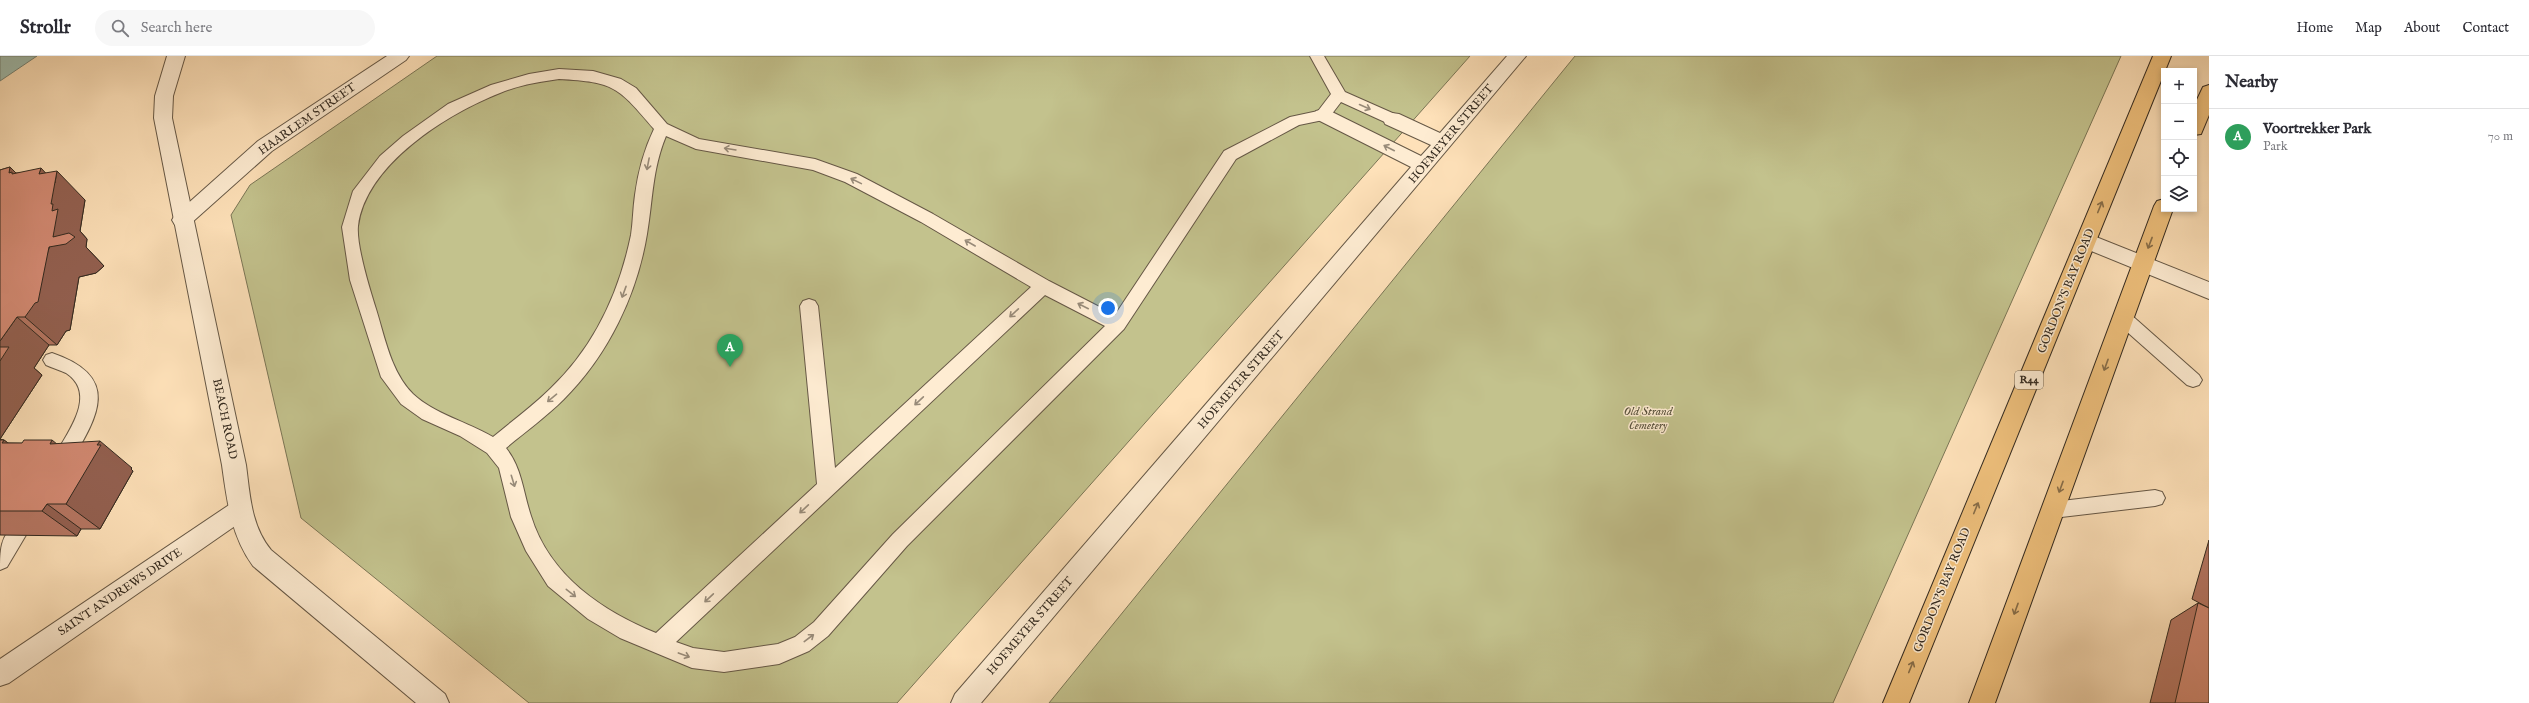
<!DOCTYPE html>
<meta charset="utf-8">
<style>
body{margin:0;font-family:"IM FELL English",serif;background:#f7f7f7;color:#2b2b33}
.controls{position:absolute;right:12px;top:12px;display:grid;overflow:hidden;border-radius:0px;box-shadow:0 2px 6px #0003}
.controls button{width:36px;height:36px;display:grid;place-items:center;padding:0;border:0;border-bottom:1px solid #e1e1e2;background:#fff;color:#2b2b33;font:20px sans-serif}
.you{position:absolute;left:1108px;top:252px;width:14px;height:14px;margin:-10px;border:3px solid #fff;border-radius:50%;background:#1a73e8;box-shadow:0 0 0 6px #1a73e833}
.badge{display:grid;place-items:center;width:26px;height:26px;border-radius:50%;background:#d93025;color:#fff;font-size:13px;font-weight:700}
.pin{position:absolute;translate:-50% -33px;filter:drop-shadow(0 1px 2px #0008)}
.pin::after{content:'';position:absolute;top:21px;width:14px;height:12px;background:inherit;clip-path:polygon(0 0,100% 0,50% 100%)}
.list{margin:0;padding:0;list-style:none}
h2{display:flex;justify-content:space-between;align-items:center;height:52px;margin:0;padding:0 16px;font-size:17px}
h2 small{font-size:13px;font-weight:400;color:#7c7c81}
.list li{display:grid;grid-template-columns:26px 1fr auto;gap:12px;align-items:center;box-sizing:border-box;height:56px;padding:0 16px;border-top:1px solid #e1e1e2}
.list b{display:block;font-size:15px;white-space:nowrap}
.list p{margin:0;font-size:13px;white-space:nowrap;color:#7c7c81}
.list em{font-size:13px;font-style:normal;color:#7c7c81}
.icon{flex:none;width:22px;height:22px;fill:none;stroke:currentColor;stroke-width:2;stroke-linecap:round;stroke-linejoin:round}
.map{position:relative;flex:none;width:2209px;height:647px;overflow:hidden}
header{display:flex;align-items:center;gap:24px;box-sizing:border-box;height:56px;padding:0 20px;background:#fff;border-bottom:1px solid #e1e1e2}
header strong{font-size:19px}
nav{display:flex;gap:22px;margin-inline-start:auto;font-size:14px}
.search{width:280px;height:36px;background:#f7f7f7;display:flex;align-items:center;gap:10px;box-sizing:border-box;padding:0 14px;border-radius:22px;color:#7c7c81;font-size:15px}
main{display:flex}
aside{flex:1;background:#fff}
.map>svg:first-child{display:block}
</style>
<header>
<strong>Strollr</strong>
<div class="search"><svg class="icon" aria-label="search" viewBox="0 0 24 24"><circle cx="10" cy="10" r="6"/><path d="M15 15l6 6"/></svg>Search here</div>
<nav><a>Home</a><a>Map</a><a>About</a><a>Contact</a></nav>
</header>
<main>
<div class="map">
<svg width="2209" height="647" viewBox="0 0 2209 647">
<rect width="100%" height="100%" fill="#fee1b9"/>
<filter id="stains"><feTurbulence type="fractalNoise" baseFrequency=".005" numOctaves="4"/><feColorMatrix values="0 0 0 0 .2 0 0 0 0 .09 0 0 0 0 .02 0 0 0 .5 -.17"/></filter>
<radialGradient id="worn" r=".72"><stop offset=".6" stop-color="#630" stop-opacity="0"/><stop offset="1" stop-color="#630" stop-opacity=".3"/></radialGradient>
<g fill="#c3c28d" stroke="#7b7656">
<polygon points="437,0 1470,0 897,647 529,647 301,462 231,159 250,129"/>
<polygon points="1575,0 2121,0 1833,647 1049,647"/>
</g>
<polygon fill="#a0beb0" stroke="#748376" points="0,0 37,0 0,25"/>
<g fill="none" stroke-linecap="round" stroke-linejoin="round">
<g stroke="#665846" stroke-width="2">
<g id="service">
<path d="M1310,0h14l21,36 52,23 3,4 -3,4h-10l-46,-21 -13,17 -29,6 -63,34 -112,170 -217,217 -79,90 -19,15 -30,13 -55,8 -32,-4 -72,-30 -32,-19 -40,-33 -22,-35 -15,-34 -12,-49 -12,-15 -27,-17 -38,-17 -21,-15 -20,-27 -31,-97 -8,-53 11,-36 27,-35 23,-20 45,-32 43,-19 38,-11 30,-5 34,2 28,8 15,9 31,36 32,15 116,20 42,15 76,40 116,67 66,34 109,-164 66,-34 28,-6 13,-17zM559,23c56,3 59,8 95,50 -10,21 -16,43 -19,66 -2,13 -2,27 -4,40 -12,58 -37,112 -80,153 -18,18 -39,33 -58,49 -25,-15 -59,-23 -80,-43 -22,-22 -28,-56 -37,-85 -6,-19 -20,-64 -18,-83 8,-62 89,-112 142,-133 19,-8 39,-11 59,-14zM666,80l30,13 117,21 32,12 76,40 110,65 -196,181 -17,-162 -3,-5 -6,-2 -6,2 -3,5 17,178 -161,149c-54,-22 -107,-58 -125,-117 -8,-24 -9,-48 -25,-68 19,-16 40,-31 58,-49 44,-44 73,-104 83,-165 6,-35 5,-64 19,-98zM1045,239l60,31 -212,208 -79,88 -19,15 -17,7 -54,8 -31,-4 -17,-6z"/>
<polygon points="2123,255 2129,257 2199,319 2202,324 2199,329 2193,331 2187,329 2117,267 2114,262 2117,257"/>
<path d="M52,297c74,25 43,68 14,117l-7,2 -7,-2 -2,-6c12,-25 51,-68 16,-91 -6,-3 -14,-5 -20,-8l-3,-5 3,-5z"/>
<polygon points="2155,434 2162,436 2165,442 2162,448 2155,450 2053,462 2046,460 2043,454 2046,448 2053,446"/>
<path d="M16,470l7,3 3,6 -19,32 -7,3c0,-17 0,-37 16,-44z"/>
</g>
</g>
<g stroke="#665846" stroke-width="2">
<g id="minor">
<polygon points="387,0 409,0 406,4 272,95 189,169 182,171 175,169 172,164 175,159 258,85"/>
<polygon points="1507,0 1526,0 981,647 951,647 955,638 1411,111 1316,63 1314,59 1316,55 1323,53 1330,55 1421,100 1431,89 1385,68 1383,63 1385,58 1392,57 1399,58 1440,77"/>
<polygon points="2086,177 2209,226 2209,243 2079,190 2076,185 2079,180"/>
<polygon points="240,444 248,447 252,454 248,461 9,627 0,630 0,603 232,447"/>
</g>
</g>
<g stroke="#665846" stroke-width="2">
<path id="tertiary" d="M167,0h18l-12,40 -1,22 74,347c4,30 5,61 25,85l174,144 4,9h-33l-163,-137c-22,-30 -26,-65 -31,-101l-68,-347 1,-22z"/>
</g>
<g stroke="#332a20" stroke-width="2">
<g id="primary">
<polygon points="2153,0 2171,0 1909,647 1883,647"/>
<polygon points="2209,29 2209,59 2201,78 2194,79 2194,50 2203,31"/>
<polygon points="2164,143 2164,153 2173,153 1995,647 1969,647 2154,150 2157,145"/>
</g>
</g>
<use href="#service" fill="#feecd2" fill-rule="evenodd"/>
<use href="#minor" fill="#feecd2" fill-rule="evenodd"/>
<use href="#tertiary" fill="#feecd2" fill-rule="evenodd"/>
<use href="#primary" fill="#efc07c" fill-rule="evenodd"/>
</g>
<g fill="#b57662" stroke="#332a20">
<polygon points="10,111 16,117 45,117 85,144 80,175 87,183 86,191 104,210 96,217 79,221 70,274 66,275 57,289 49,289 34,312 42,319 0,383 4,384 8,387 56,388 132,412 131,413 133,415 100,473 81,473 77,480 0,479 0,114"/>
<polygon points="2209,484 2209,552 2192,543"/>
<polygon points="2198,547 2209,647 2150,647 2171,564"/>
</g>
<g fill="#936050" stroke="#332a20">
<polygon points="10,111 40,141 9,117"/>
<polygon points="41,112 55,127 57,115 85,144 80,175 87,183 86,191 104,210 96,217 79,221 70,274 66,275 57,289 25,261 53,181 51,148 39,118"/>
<polygon points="17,261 49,289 34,312 42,319 0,383 3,385 0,389 0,285"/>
<polygon points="4,384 39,410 2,387"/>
<polygon points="52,384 85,411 50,388"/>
<polygon points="100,385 132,412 131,413 133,415 100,473 66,448 97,389"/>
<polygon points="47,448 81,473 77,480 42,455"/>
</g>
<g fill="#d28972" stroke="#332a20">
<polygon points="10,111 9,117 12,116 12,118 41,112 39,118 57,115 51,148 53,148 52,155 58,153 53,181 69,177 75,181 66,188 49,191 38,246 35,247 25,261 17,261 0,285 0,114"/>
<polygon points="0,291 9,291 0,305"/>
<polygon points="0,384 4,384 2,387 22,387 24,384 52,384 50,388 100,385 97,389 101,389 66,448 47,448 42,455 0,455"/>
<polygon points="2198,547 2209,552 2209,647 2175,647"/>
</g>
<defs><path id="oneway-shaft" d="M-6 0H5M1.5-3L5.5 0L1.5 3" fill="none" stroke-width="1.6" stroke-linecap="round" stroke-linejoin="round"/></defs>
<g stroke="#988b79">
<use href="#oneway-shaft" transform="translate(1365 51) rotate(24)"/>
<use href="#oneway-shaft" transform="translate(1389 92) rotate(-153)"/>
<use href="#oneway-shaft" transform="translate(730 93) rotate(-171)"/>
<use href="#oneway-shaft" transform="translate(648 108) rotate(101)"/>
<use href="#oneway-shaft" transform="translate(856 125) rotate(-154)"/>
<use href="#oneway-shaft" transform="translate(970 187) rotate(-150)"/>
<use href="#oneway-shaft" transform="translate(624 236) rotate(110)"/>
<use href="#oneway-shaft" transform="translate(1083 250) rotate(-153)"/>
<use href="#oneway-shaft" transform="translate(1014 257) rotate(137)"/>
<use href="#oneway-shaft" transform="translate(552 342) rotate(140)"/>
<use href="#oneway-shaft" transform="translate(919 345) rotate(137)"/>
<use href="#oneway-shaft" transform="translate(513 425) rotate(73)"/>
<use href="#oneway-shaft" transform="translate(804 453) rotate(137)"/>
<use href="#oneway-shaft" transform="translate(571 537) rotate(38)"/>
<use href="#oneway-shaft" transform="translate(709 542) rotate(137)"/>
<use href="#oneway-shaft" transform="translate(809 582) rotate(-37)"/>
<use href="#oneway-shaft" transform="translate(684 599) rotate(20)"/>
</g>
<g stroke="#886e49">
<use href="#oneway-shaft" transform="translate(2100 151) rotate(-68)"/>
<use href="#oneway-shaft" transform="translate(2150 187) rotate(111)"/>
<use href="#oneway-shaft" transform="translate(2106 309) rotate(110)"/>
<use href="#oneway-shaft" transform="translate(2061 431) rotate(110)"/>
<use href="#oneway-shaft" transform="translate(1976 452) rotate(-68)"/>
<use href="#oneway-shaft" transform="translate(2016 553) rotate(110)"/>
<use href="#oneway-shaft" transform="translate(1911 611) rotate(-68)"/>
</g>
<g text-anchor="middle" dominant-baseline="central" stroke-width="3" stroke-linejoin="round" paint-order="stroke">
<rect fill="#feecd2" stroke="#706455" stroke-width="1" x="2015" y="315" width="28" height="18" rx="3"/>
<g font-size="11" font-weight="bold" fill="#332a20">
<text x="2029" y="324">R44</text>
</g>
<g font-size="12" fill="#332a20" stroke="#feecd2">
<text transform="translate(307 63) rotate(-35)">HAARLEM STREET</text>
<text transform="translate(1451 78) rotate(-50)">HOFMEYER STREET</text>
<text transform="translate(2066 235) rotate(-68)">GORDON'S BAY ROAD</text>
<text transform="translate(1241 324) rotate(-49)">HOFMEYER STREET</text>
<text transform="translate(225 363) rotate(78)">BEACH ROAD</text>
<text transform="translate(1942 534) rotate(-68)">GORDON'S BAY ROAD</text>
<text transform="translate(120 536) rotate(-34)">SAINT ANDREWS DRIVE</text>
<text transform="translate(1030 570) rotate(-49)">HOFMEYER STREET</text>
</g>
<g font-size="12" font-style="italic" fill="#57503b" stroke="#feecd2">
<text x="1648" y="355">Old Strand<tspan x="1648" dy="14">Cemetery</tspan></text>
</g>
</g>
<rect width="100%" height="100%" filter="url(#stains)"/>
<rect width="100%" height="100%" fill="url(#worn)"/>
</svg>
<div class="controls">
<button>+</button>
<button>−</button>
<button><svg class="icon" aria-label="locate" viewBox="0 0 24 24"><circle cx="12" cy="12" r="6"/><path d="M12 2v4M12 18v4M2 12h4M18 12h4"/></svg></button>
<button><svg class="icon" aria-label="layers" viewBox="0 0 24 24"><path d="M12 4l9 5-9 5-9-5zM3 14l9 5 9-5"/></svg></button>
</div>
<div class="you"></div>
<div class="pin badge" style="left:730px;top:311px;background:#2e9e5b">A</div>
</div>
<aside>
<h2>Nearby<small></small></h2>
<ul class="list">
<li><span class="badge" style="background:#2e9e5b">A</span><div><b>Voortrekker Park</b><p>Park</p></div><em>70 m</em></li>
</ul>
</aside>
</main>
